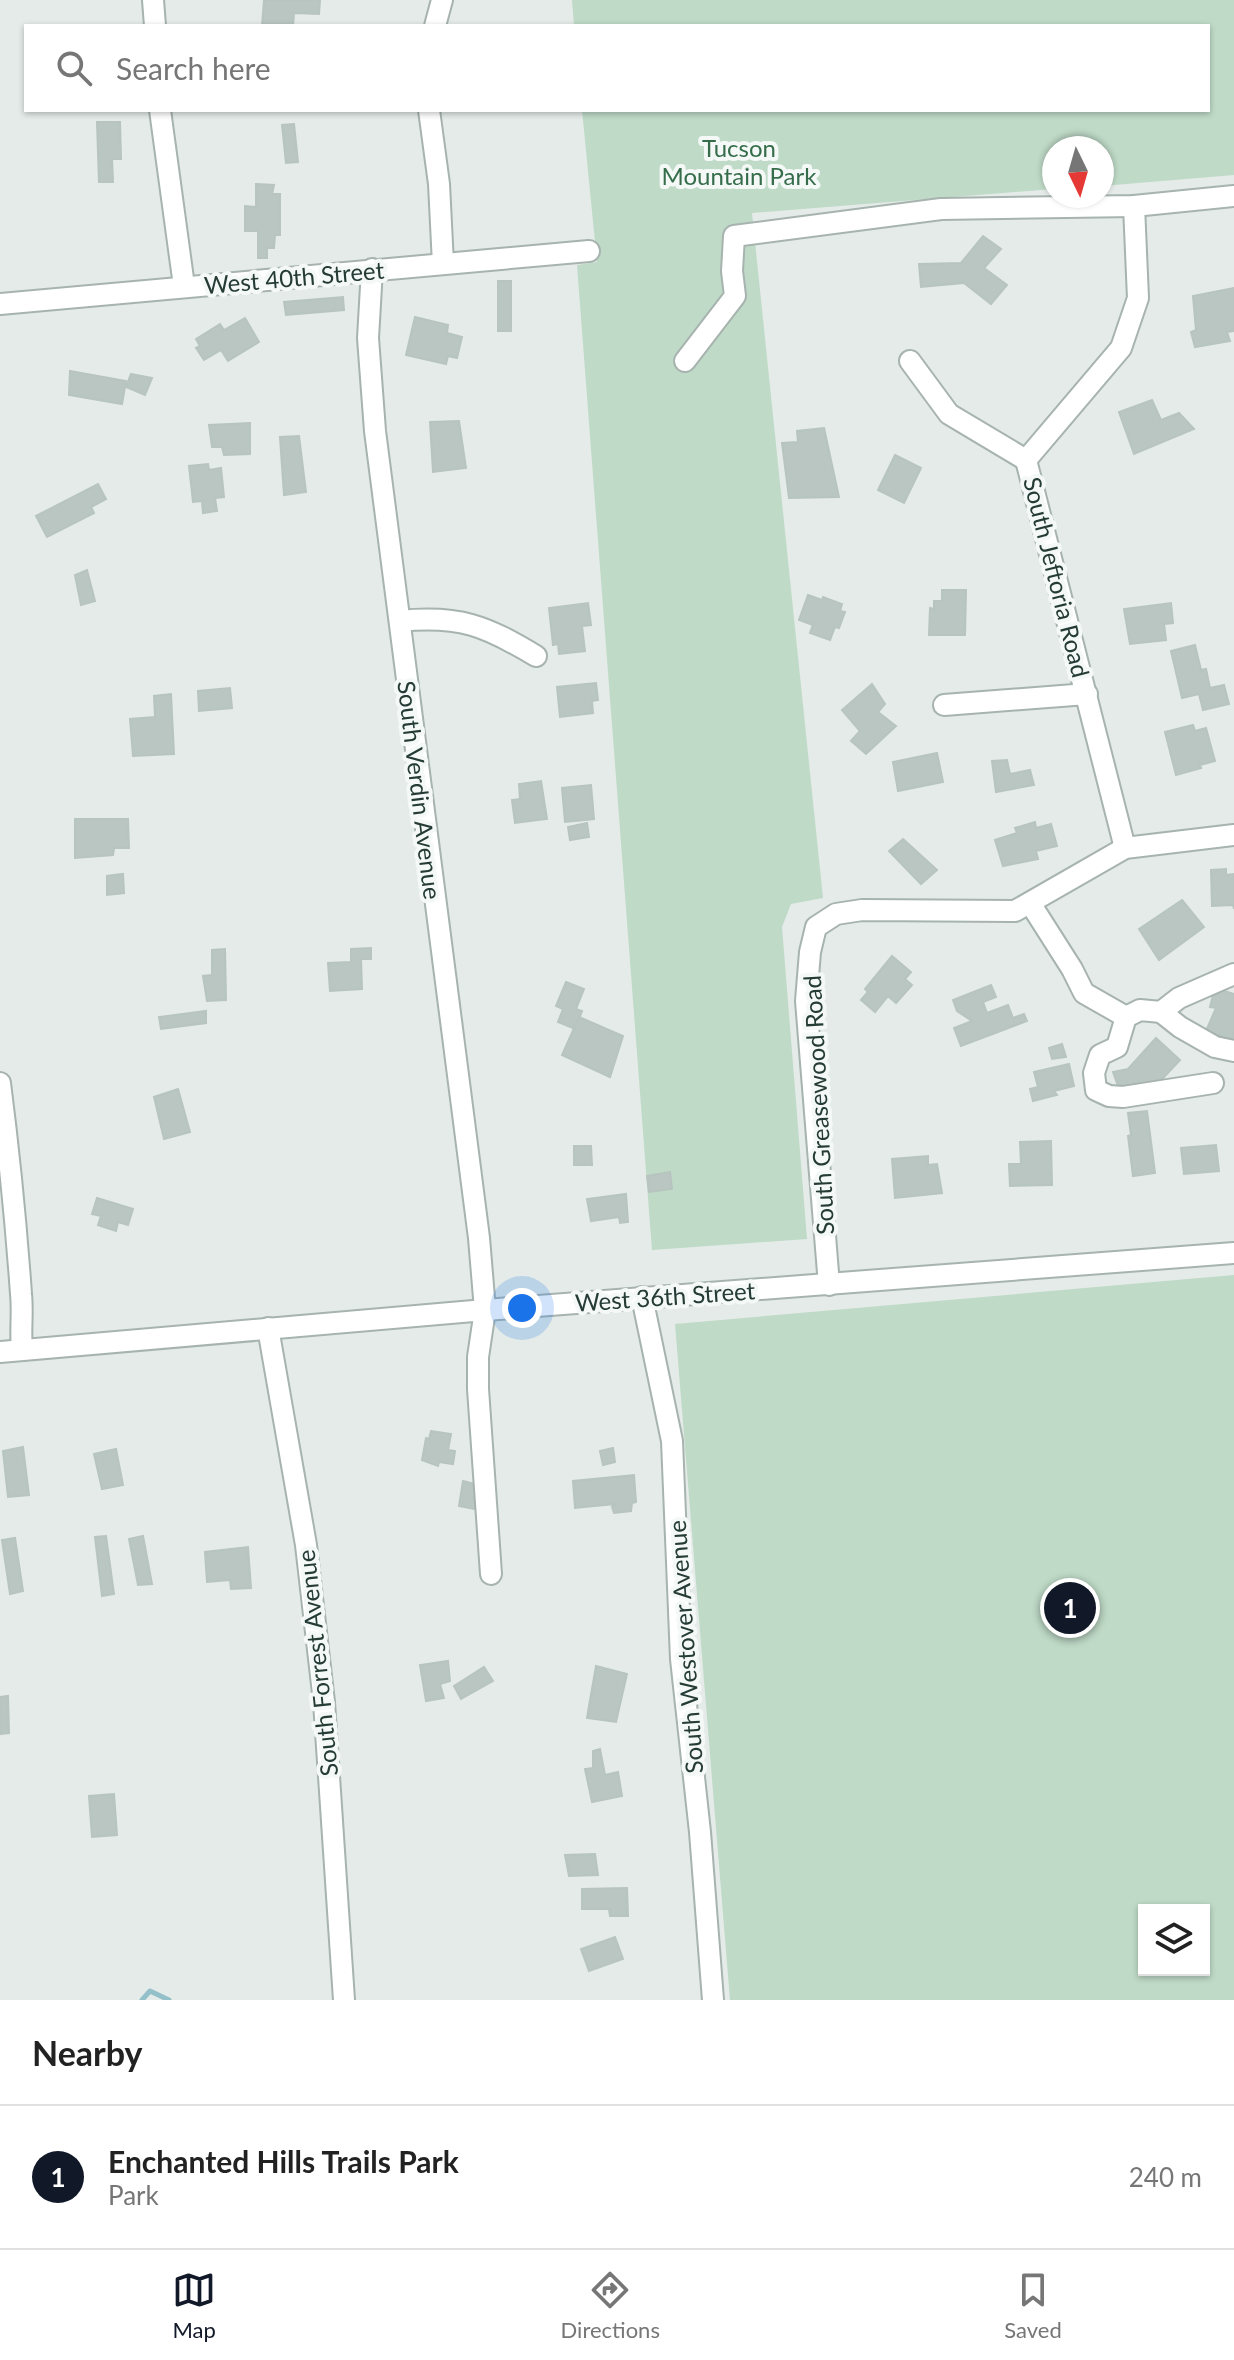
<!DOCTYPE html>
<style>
body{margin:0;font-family:Lato,sans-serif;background:#f2f2f2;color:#222}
.controls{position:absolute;right:24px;bottom:24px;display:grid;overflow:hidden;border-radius:0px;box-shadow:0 2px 6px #0004}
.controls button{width:72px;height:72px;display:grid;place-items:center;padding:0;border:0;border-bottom:2px solid #e0e0e0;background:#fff;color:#222;font:40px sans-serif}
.compass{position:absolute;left:1042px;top:136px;width:72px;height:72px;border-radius:50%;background:#fff;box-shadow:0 2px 6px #0004;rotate:175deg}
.you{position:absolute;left:522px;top:1308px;width:28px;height:28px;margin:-20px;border:6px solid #fff;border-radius:50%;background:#1a73e8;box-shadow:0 0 0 12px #1a73e833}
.badge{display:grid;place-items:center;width:52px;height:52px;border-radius:50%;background:#111827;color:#fff;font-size:26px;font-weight:700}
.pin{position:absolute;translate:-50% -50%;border:4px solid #fff;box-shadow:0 2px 8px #0006}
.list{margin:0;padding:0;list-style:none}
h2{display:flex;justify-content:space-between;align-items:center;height:104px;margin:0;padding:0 32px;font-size:34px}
h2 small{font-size:26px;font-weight:400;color:#767676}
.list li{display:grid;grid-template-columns:52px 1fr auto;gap:24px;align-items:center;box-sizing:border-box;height:144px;padding:0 32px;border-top:2px solid #e0e0e0}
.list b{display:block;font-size:30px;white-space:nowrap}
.list p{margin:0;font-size:26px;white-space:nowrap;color:#767676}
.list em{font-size:26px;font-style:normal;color:#767676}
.icon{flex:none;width:44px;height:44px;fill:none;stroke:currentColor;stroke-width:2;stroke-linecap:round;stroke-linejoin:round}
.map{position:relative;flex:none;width:1234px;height:2000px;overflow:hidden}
.search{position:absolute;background:#fff;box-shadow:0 2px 6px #0004;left:24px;right:24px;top:24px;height:88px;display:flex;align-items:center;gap:20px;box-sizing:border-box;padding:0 28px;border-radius:0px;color:#767676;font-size:30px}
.sheet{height:248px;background:#fff}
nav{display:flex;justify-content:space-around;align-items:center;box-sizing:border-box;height:112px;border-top:2px solid #e0e0e0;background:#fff;font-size:22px;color:#767676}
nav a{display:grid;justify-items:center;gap:4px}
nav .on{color:#111827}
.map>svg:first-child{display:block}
</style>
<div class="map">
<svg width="1234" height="2000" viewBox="0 0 1234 2000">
<rect width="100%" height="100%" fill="#e4ebe8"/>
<g fill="#bfdac7" fill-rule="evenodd">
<polygon points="572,0 1234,0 1234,175 1102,186 1102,148 1054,148 1054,189 752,213 823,898 791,904 782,927 807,1239 652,1250 577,265 597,262 582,110 1208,110 1208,26 574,26"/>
<path d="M1234,1275v725h-504l-55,-676zM1144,1910h60v60h-60z"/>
</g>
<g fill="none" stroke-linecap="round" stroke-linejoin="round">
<polyline stroke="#93c0c9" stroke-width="5" points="142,2000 150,1991 169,2000"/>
</g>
<g fill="#b9c6c1" stroke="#b7c4bf" stroke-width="2">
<polygon points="264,0 320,0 319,14 294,13 293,26 262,26"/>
<polygon points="97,122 120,122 121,159 112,159 113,182 99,182"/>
<polygon points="294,124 298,162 286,163 282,125"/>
<polygon points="256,184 274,185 272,194 280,194 280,235 275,235 274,248 267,248 267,258 258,258 258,231 245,231 245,206 256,207"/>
<polygon points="983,236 1001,249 984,268 1007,285 991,304 964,283 921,287 919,264 961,263"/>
<rect x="498" y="281" width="13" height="50"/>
<polygon points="1234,288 1234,331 1227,332 1230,341 1195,347 1191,332 1196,330 1193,296"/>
<polygon points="343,297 344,310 286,315 284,302"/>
<polygon points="415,317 448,325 447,333 462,337 457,358 448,356 446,364 406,355"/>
<polygon points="245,318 259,342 228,361 221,350 204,360 196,348 200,346 196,339 220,324 224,330"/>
<polygon points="70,371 126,381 122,404 69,395"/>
<polygon points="131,374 152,378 145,395 126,387"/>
<polygon points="1152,400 1161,420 1179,413 1194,429 1134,454 1119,412"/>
<polygon points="459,421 466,468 433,472 430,422"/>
<polygon points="250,423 250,454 224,455 222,447 212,447 209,425"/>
<polygon points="824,428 839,497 789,498 782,443 798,442 797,431"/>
<polygon points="299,436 306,492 284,495 280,437"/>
<polygon points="895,455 921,468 904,503 878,490"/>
<polygon points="208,464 209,470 221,468 224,497 215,498 217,511 203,513 202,501 193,502 189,466"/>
<polygon points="98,484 106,499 91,507 94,513 47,537 36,516"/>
<polygon points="87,570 95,601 81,605 75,575"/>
<polygon points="942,590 966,590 965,635 929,635 930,608 934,609 934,601 942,601"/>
<polygon points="808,595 822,600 823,597 842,604 840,611 845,612 839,628 835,627 830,640 810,633 813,625 799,620"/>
<polygon points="588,603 591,625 582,626 585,651 559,654 558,644 553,645 549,608"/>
<polygon points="1171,603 1173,623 1164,624 1166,640 1130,644 1124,609"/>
<polygon points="1195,645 1201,670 1206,669 1210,688 1224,685 1229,704 1203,710 1199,694 1182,698 1171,651"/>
<polygon points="596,683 598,700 592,701 593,713 560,717 557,687"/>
<polygon points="872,684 885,704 878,712 896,726 866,754 851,741 860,731 842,710"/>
<polygon points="230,688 232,708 199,711 198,691"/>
<polygon points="171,694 174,754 133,756 130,719 155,717 154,696"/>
<polygon points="1193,725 1195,731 1206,728 1215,761 1200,765 1201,768 1176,775 1165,732"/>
<polygon points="937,753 943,782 898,791 893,762"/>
<polygon points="1007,760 1010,774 1030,770 1034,785 996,792 992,761"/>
<polygon points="541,781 547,819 515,823 512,800 520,799 519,784"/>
<polygon points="591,785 594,819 565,822 562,788"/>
<polygon points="75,819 128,819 129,848 114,848 113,855 75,858"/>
<polygon points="1035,822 1036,828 1051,824 1057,846 1036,851 1038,859 1003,866 995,840 1017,833 1015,828"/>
<polygon points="587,823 589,837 570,840 568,827"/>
<polygon points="903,839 937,870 921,884 889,851"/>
<polygon points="1226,869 1226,875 1234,874 1234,909 1233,905 1212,906 1211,870"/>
<polygon points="123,874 124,893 107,895 107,876"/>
<polygon points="1182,900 1204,927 1159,960 1139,929"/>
<polygon points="371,948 371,959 361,959 362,989 330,991 328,963 351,962 351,949"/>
<polygon points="225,949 226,1000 207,1001 203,976 212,975 212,950"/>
<polygon points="892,956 911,972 905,979 912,985 896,1003 888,996 875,1012 861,1000 868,992 865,989"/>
<polygon points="566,982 584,989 576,1009 582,1011 575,1029 558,1022 563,1009 556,1006"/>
<polygon points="991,985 996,997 983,1002 987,1013 1008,1005 1013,1018 1024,1014 1027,1021 961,1046 954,1028 972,1021 957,1011 953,1000"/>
<polygon points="1215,988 1234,994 1234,1041 1206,1031 1216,1008 1210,1007"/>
<polygon points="206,1011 206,1023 161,1029 159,1017"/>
<polygon points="579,1017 623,1036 610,1077 562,1055"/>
<polygon points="1156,1038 1180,1060 1151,1091 1127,1092 1118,1086 1113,1072 1128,1069"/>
<polygon points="1062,1044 1066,1057 1052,1059 1049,1048"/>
<polygon points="1069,1064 1074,1086 1054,1091 1057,1095 1033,1101 1030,1089 1038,1087 1034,1072"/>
<polygon points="178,1089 190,1132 164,1139 154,1097"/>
<polygon points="1147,1111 1155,1173 1133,1176 1128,1136 1131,1135 1128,1113"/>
<polygon points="1051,1141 1052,1185 1010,1186 1009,1164 1021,1164 1020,1142"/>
<polygon points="1216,1145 1219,1171 1184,1174 1181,1148"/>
<polygon points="574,1146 591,1146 592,1165 574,1165"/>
<polygon points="928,1156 928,1165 937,1164 942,1193 895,1198 892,1159"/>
<polygon points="670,1172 672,1189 649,1192 647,1176"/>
<polygon points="626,1194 628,1222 620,1223 619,1217 591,1221 587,1199"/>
<polygon points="97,1198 133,1209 128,1225 118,1222 116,1231 98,1225 101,1216 92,1214"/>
<polygon points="431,1431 451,1434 448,1450 455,1451 453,1464 439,1462 438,1466 422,1460 426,1438 429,1439"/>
<polygon points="23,1447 29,1495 8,1497 3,1451"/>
<polygon points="613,1448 615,1462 603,1465 600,1451"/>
<polygon points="116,1449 123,1485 102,1489 94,1454"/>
<polygon points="634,1475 636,1502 632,1503 631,1511 614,1513 612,1507 615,1504 575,1508 573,1481"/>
<polygon points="463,1481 482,1486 480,1510 459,1506"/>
<polygon points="106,1536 114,1594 102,1596 95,1537"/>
<polygon points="143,1536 152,1584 138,1585 129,1539"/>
<polygon points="15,1538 23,1591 10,1594 2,1540"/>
<polygon points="248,1547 251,1588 231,1589 230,1580 207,1582 205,1552"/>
<polygon points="448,1661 450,1681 440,1684 444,1698 426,1701 420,1665"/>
<polygon points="596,1666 627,1674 616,1722 587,1718"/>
<polygon points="484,1667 493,1681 461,1699 454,1686"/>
<polygon points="8,1696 9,1733 0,1734 0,1697"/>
<polygon points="600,1749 605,1775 618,1772 622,1796 592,1802 585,1769 593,1768 593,1751"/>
<polygon points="114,1794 117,1835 92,1837 89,1796"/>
<polygon points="595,1854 598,1875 569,1876 565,1855"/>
<polygon points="627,1888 628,1916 610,1916 609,1909 582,1909 582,1889"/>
<polygon points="615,1937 623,1959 589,1971 581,1949"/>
</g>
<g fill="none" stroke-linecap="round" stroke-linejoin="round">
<g stroke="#a7b3af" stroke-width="24">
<g id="minor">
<polyline points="153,0 155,26"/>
<polyline points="435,26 442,0"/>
<polyline points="160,110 184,286"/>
<polyline points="429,110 439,184 443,264"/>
<polyline points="372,269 368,338 375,431 479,1238 485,1310 478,1357 478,1389 491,1574"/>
<polyline points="0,304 589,251"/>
<polyline points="685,361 735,296 732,271 734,236 941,209 1134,206 1234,196"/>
<polyline points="910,361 949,414 1026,460"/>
<path d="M400,621c60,-6 86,5 136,35"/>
<polyline points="944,705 1087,694"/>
<polyline points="1125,848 1026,460 1121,348 1138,298 1134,206"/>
<polyline points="1030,903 1072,969 1084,993 1126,1017"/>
<polyline points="1161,1012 1179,998 1234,974"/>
<path d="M0,1083c9,70 16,140 21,211 2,19 -1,37 1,56"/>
<polyline points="1213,1083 1123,1097 1109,1096 1096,1090 1094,1073 1100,1055 1117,1047 1126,1017 1140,1010 1161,1012 1180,1027 1215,1047 1234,1051"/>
<polyline points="829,1285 806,1001 810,952 816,927 836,914 862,910 1015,911 1125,848 1234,835"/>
<polyline points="642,1297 672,1441 681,1659 700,1832 713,2000"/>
<polyline points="268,1328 306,1545 324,1702 344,2000"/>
<polyline points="0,1352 485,1310 1234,1253"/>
</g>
</g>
<use href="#minor" stroke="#fff" stroke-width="20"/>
</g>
<g text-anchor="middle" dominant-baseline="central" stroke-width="8" stroke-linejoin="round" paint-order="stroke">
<g font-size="24" fill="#356d4b" stroke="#f4f8f6">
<text x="739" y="147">Tucson<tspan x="739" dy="28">Mountain Park</tspan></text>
</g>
<g font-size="24" fill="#253b35" stroke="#f4f8f6">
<text transform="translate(294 277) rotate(-5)">West 40th Street</text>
<text transform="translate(1057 577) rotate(76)">South Jeftoria Road</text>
<text transform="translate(420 790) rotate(83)">South Verdin Avenue</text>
<text transform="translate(818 1105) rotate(-93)">South Greasewood Road</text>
<text transform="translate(665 1296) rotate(-4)">West 36th Street</text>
<text transform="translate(685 1647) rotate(-94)">South Westover Avenue</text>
<text transform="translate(317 1663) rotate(-96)">South Forrest Avenue</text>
</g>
</g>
</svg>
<div class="controls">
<button><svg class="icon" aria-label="layers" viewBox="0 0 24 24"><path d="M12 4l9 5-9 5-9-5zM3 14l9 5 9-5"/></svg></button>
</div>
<svg class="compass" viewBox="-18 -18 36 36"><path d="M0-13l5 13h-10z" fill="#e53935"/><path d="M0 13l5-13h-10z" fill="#767676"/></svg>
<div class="you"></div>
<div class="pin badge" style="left:1070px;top:1608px">1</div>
<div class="search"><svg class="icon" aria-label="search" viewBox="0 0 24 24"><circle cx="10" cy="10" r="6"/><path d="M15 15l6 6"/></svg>Search here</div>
</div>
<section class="sheet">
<h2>Nearby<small></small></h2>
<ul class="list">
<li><span class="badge">1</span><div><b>Enchanted Hills Trails Park</b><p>Park</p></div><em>240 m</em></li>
</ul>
</section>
<nav>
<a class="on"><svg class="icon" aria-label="map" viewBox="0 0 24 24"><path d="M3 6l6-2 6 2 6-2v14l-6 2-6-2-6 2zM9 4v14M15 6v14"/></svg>Map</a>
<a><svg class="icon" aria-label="directions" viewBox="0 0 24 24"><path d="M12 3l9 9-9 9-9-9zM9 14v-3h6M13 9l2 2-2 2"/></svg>Directions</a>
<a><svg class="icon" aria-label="saved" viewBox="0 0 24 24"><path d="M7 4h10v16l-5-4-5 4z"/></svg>Saved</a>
</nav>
